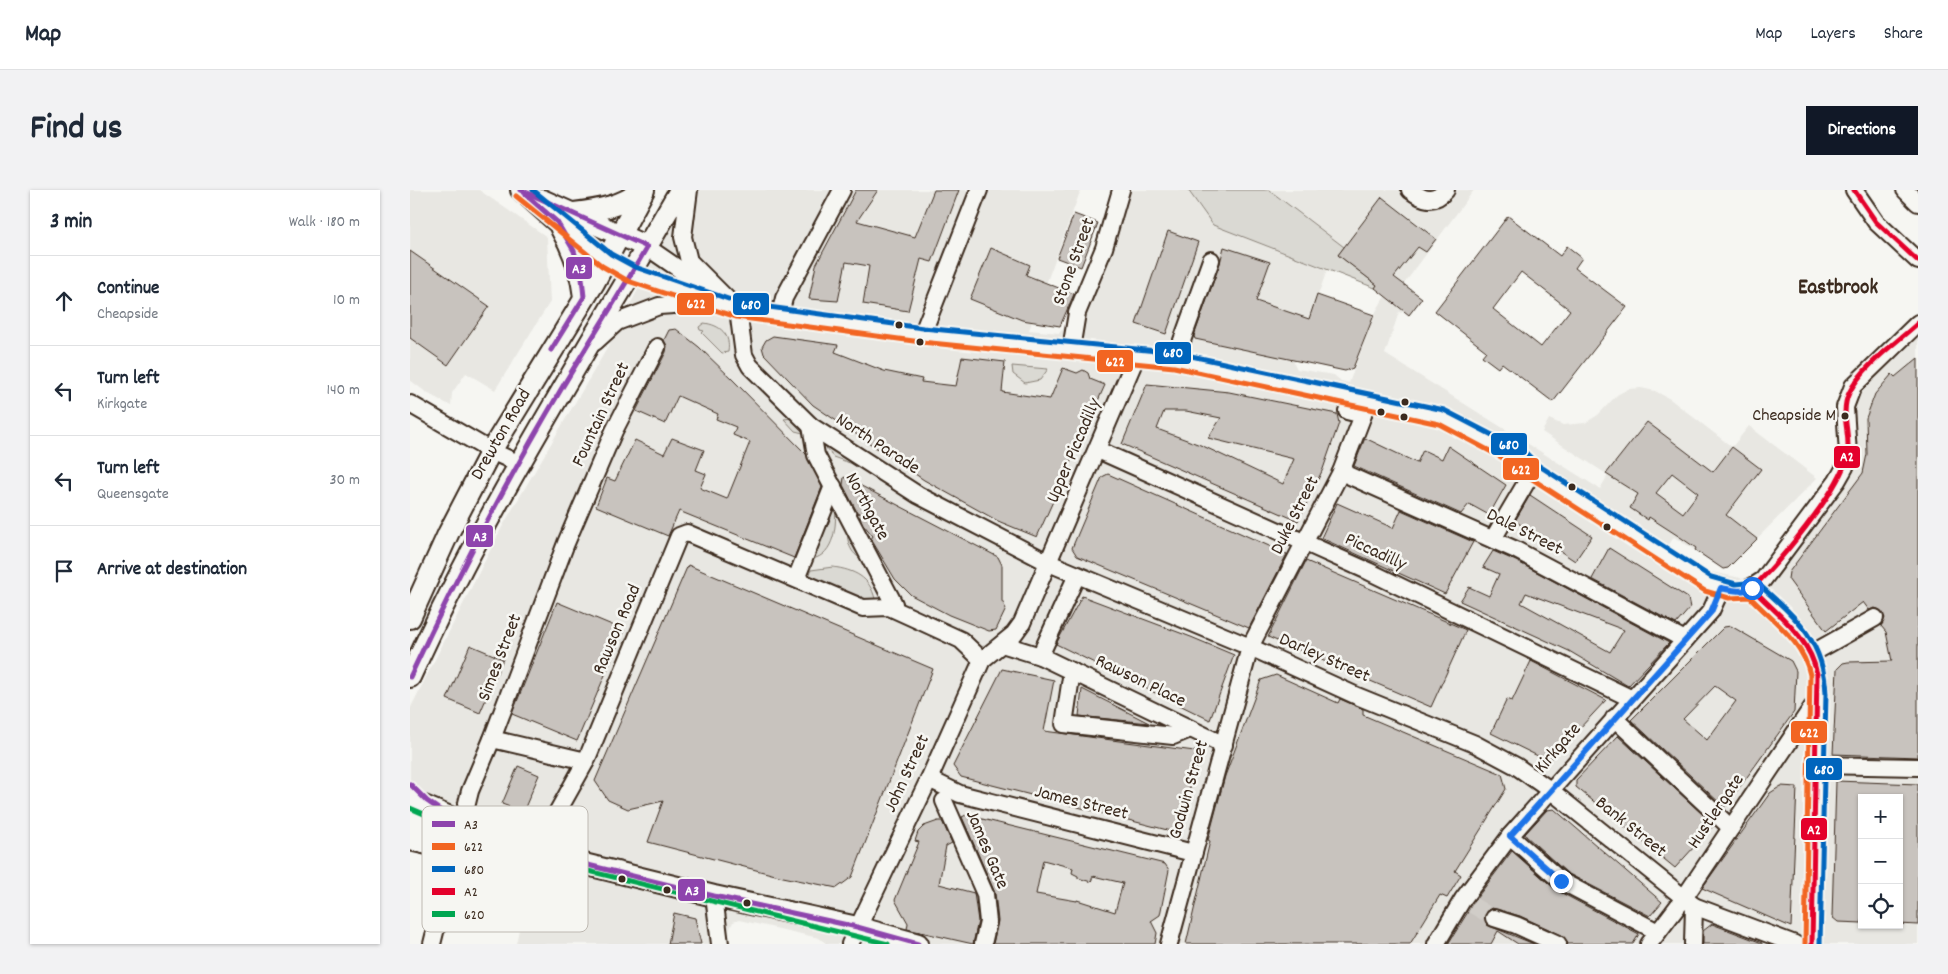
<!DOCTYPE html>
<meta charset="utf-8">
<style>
body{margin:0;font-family:Dekko,sans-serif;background:#f2f2f3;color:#1f2937}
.controls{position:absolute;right:15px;bottom:15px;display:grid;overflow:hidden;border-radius:0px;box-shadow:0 1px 4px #0004}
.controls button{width:45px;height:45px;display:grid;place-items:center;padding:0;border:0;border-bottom:1px solid #e0e1e3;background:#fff;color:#1f2937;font:25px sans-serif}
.stop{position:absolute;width:15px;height:15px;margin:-11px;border:4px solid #1a73e8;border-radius:50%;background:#fff}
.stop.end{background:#1a73e8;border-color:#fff;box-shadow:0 1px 5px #0008}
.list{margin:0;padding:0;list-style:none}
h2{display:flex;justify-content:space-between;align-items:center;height:65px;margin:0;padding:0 20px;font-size:21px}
h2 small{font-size:16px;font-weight:400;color:#747a83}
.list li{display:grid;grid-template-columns:32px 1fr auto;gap:15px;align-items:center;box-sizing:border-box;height:90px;padding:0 20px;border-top:1px solid #e0e1e3}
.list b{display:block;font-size:19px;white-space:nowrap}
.list p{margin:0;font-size:16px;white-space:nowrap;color:#747a83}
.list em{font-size:16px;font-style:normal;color:#747a83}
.icon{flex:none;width:28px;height:28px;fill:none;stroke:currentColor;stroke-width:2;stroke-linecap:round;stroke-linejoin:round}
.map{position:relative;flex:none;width:1508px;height:754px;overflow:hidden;border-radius:0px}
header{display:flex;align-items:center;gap:30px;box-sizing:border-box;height:70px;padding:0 25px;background:#fff;border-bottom:1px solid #e0e1e3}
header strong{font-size:24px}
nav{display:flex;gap:28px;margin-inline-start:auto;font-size:18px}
.intro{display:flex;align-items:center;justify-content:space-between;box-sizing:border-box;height:120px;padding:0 30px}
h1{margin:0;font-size:35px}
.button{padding:12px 22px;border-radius:0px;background:#111827;color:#fff;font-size:18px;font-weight:700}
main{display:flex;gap:30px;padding:0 30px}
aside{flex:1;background:#fff;border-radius:0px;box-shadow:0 1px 4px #0004}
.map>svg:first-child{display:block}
</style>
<header>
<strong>Map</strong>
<nav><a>Map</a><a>Layers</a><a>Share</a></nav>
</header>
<div class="intro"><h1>Find us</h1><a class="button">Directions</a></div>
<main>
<aside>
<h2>3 min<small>Walk · 180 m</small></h2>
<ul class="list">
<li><svg class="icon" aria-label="ahead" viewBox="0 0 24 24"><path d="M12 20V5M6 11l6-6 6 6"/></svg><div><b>Continue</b><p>Cheapside</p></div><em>10 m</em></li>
<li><svg class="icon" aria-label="left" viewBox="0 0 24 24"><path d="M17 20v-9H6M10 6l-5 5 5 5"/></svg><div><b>Turn left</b><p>Kirkgate</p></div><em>140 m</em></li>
<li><svg class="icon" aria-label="left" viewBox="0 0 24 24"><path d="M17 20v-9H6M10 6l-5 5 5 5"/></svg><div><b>Turn left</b><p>Queensgate</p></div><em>30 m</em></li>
<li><svg class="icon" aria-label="arrive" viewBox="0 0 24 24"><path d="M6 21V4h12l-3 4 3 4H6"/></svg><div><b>Arrive at destination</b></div></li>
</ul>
</aside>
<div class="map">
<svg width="1508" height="754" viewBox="0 0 1508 754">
<rect width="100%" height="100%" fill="#f6f6f2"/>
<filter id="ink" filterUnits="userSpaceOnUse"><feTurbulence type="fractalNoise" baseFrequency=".02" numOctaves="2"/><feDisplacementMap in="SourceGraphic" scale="10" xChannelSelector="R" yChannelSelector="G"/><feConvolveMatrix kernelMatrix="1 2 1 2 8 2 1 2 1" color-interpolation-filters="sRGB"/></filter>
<g filter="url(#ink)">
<g fill="#e8e7e2" fill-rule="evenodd">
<polygon points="0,0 69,0 137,47 140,112 85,200 56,183 42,203 41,216 17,203 0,190"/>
<path d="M280,0h384l6,2 -51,138 30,3 7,-7 51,-136h71l25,35 114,45 -33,93 3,6 37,6 7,6 8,2 25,-68 11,-19 -10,-8 2,-3 -39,-30 5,-8 -74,-57h205l-70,94 18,14 -21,15 -2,-1 -14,42 215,135 8,-14 -66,-43 7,-13 14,6 22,-2 13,-8 19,-20 11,-6 13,-1 14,3 15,8 62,48 17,-21 68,52 -89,90 -5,1 -49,-32 -16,24 112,23 75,-101 8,-19 3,-20 -2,-29 4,-21 15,-20 45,-39v609h-1091l-8,-6 -80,-18 -6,2 -4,8 1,14h-214l15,-73 -121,-68v-94l92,-182 107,-182zM1452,608h37v127h-37z"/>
</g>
<g fill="#dad9d3" stroke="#8a8278">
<polygon points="778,0 859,0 934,57 928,65 967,95 965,98 803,35"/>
<path d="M294,133c16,2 27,11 24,29l-6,1 -20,-20 2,-2 -4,-1 -1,-3z"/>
<polygon points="602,176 638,179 630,190 615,193 603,184"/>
<polygon points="382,228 397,239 397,244 385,241 374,229"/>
<polygon points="418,255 438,269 440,273 423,267 416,258"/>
<path d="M425,316c2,17 0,49 -23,53l16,-51z"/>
<path d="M437,337l17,33c-15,-6 -17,-19 -17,-33z"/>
<path d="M423,377c21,3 37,10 42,32h-11l-56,-23 3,-6z"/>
</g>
<g fill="#c8c3be" stroke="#3b2a1e" fill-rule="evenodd">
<polygon points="446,0 468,0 447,31 505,47 524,0 549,0 522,72 511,69 498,121 453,114 459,76 436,72 428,111 399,109 406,75"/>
<polygon points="972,7 1026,49 1016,62 1008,57 984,87 1012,108 999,125 965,98 967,95 928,65"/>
<polygon points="664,24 688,33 671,77 647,68"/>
<path d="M1098,26l52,40 7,-10 15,12 -7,10 52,39 -74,95 -51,-39 -4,5 -16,-12 4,-5 -51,-40zM1111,82l49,38 -29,37 -48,-38z"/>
<polygon points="758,41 788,52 756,144 726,134"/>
<polygon points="814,57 860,72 846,111 899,129 907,105 964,125 943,178 935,181 785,149 784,146 810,73"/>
<polygon points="581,58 620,75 616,85 664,104 650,136 612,130 560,109"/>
<polygon points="0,61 79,116 38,175 0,148"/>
<polygon points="266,139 289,157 323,190 396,264 412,297 384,368 269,321 258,346 186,316 197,288 205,291 225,250 254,264 262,248 294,260 286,280 296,284 290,298 317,309 340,252 323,245 326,237 306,229 308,224 268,206 255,234 226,221 256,162 257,156 254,150 259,140"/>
<polygon points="363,146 428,155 425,162 474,181 512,189 511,192 546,196 552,167 595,172 592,202 640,209 653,178 667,183 673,180 678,183 680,189 695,195 627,347 588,331 514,290 403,215 354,164 352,157 356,150"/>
<polygon points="1508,168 1508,567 1423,564 1427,479 1433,473 1438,472 1482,471 1476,442 1471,436 1475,428 1470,420 1465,418 1459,420 1453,412 1416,441 1378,389 1379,382 1453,283 1457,264 1456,228 1465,204 1482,184 1485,187"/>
<path d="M737,194l82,8 108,22 2,9 -16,46 -25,52 -176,-77zM754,221h22l35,7 -13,20 86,21 -11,25 -80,-38 -46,-17z"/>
<path d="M1237,232l66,50 19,-25 29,22 -35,46 31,24 -29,29 -5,1 -28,-19 1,-2 -16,-11 -31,-20 -1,3 -18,-12 8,-14 -32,-20zM1262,283l26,20 -15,20 -27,-20z"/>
<polygon points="955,248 1007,273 1013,260 1032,269 1038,256 1096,295 1079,325 1059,314 1051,324 944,276"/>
<polygon points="698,284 877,364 839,438 667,366 662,358 692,287"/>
<polygon points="434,287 588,367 592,375 592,411 596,419 586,440 579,441 539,425 501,405 485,389 461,349 463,346 453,334 450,327 451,324 447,322 433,295"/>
<polygon points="1120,305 1182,346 1165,371 1105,331"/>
<polygon points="927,313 983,338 991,320 1063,352 1035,404 911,348"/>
<polygon points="1199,358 1278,408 1280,418 1266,434 1182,389"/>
<path d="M1083,361l23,10 153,82 -41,43 -59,-35 -109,-50 9,-14 20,9 10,-22 -16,-7zM1116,403l98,37 -14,22 -89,-49z"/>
<polygon points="896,371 1056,440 1021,517 858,447"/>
<polygon points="278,375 523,479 442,687 427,698 373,687 238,652 253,611 218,619 198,610 185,591"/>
<polygon points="672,406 781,447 824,465 800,530 646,454"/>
<polygon points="147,412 214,440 167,551 102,524"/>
<path d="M1321,436l60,35 5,10 -2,41 -68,94h-3l-92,-86 93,-93zM1305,496l21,15 -29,39 -24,-21z"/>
<polygon points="60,455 93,469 70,523 37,509"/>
<polygon points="1121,471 1196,510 1141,569 1136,570 1081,543 1097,509 1102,511"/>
<polygon points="592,479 644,490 634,541 792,562 765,642 551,587 543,576"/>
<polygon points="866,485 928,513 930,509 953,519 953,525 1092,584 1096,599 1045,681 1051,685 1037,708 1030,705 1000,754 776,754 800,651 798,650 815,586 851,490"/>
<polygon points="672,499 739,533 669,526"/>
<polygon points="1208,546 1304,635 1265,678 1166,597 1166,590"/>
<polygon points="108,576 129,585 113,622 92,614"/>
<polygon points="1426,591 1508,594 1508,735 1489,734 1489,608 1452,608 1452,733 1428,732 1422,727"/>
<polygon points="1371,596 1387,597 1381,737 1292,698 1360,603"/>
<polygon points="1144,619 1252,712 1240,726 1157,683 1116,646 1115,644 1137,620"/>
<path d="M556,625l199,49 4,6 -9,45 -9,6 6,12 -2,11h-162l5,-23 -3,-28 -33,-76zM633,670l30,8 -1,5 6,3v2l13,4 2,-6 30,7 -8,29 -38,-12v1l-41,-7z"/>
<polygon points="528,631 532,631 542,653 536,656 529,694 564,703 568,731 563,754 497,739 498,733 485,710 509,652 505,651 508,642 514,636"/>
<polygon points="1102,661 1146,700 1229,744 1223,754 1158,754 1152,745 1110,726 1082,718 1075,725 1077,735 1124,754 1108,754 1088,741 1081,754 1038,754 1066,709"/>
<polygon points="264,723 285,728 291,754 258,754"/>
<polygon points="1302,734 1352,753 1352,754 1293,754 1293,741"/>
</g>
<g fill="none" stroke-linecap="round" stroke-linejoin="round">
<polyline stroke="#d1cdc8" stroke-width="16" stroke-dasharray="16 8" stroke-linecap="butt" points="1062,715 1084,728"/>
<g stroke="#3b2a1e" stroke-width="20">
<g id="minor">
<polyline points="279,0 273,47 279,71 327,119"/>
<path d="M1000,0c13,10 24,14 36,0"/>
<polyline points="1444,0 1466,32 1508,71"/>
<polyline points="1495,0 1508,13"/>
<polyline points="237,57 295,97"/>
<path d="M222,84l106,36 184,25 253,25 267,57 79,42 12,12 175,113c24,9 34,11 55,-4l74,-99 8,-14 3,-13 -3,-47 8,-21 65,-63"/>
<polyline points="328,120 334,165 340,176 401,236 508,305 639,373 840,457 947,506 1065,554 1106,576 1140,600 1284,716 1283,754"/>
<polyline points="370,125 374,108 432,0"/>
<polyline points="512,145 569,0"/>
<polyline points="185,152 207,132 249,116 292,113"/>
<polyline points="661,159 667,123 694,58 711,0"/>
<polyline points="765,170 801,70"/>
<polyline points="0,214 81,261 110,274"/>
<polyline points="401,236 406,265 484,414"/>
<polyline points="688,260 958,381 1218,507 1223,507"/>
<polyline points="931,282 1106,360 1275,450"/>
<polyline points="1083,349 1123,281"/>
<polyline points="388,384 423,296"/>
<path d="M1342,398c19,22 48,40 60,67 10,24 5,54 5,80 0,69 -3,139 -5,209"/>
<polyline points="592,454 630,466 814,555"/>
<polyline points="1401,464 1465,428"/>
<polyline points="630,466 667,385"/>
<polyline points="662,481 654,534 763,546 780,539"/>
<polyline points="1204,528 1321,638"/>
<polyline points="82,549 176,571"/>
<polyline points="1407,575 1508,577"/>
<polyline points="519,589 550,604 783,663"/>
<polyline points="534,611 575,704 578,732 573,754"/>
<polyline points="1100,646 1151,691 1248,742"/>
<polyline points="125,662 176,571 269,346 277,343 453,418 479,417 501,427 551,450 572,470"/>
<polyline points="304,706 310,754"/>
<polyline points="1284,716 1385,754"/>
<polyline points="1084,728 1106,735 1148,754"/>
<polyline points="22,754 60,601 82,549 156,353 204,241 247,157"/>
<polyline points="440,754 519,589 572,470 604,444 612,433 727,165"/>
<polyline points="759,754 840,457 931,282 953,225 937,221"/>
<polyline points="1026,754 1053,709 1100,646 1301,421 1311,399"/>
<polyline points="1239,754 1274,708 1407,510"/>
</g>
</g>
<g stroke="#3b2a1e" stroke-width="24">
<g id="major">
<polyline points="111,0 147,32 207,76"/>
<polyline points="132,10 237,57"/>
<path d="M164,23c25,-3 49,-7 68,-23"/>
<path d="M151,39c13,22 20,42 23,68"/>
<polyline points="0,428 39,342 81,261 184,93 234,0"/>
<path d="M0,487c76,-169 177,-326 270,-487"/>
<polyline points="0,610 40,627 49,639"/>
<polyline points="0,632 50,640 125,662 304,706 447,737 508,754"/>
<polyline points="0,650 44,660 84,651"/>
</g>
</g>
<use href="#minor" stroke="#f6f6f2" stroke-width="16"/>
<use href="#major" stroke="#f6f6f2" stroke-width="20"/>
<g stroke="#f6f6f2" stroke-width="9">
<g id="bus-1">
<polyline points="116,5 147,32 164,61 172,88 174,107 141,160"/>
<path d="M0,487c46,-99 97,-197 153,-291 28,-47 57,-92 84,-139l-126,-57"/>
<polyline points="0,594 17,611 40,627 50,640 125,662 304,706 447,737 508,754"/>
</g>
</g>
<g stroke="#f6f6f2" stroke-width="9">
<path id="bus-2" d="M106,6l86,70 26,15 108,36 185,25 253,25 265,57 77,41 13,12 176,114 24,7 21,-1c23,25 53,43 60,78l-5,269"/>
</g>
<g stroke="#f6f6f2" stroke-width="9">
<path id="bus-3" d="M123,0l78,64 24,13 105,36 183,25 254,25 267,57 81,42 13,13 173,112 25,7 20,-2c38,34 68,57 70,112l-6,250"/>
</g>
<g stroke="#f6f6f2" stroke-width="9">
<g id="bus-4">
<polyline points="1444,0 1466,32 1508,71"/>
<path d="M1342,398c25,27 57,47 65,86l-5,270"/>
<path d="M1342,398c26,-24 87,-97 95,-131 5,-21 -8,-43 2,-64 14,-28 46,-49 69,-70"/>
</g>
</g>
<g stroke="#f6f6f2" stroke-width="9">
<polyline id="bus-5" points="0,618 35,633 47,647 84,658 478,754"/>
</g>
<use href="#bus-1" stroke="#8e44ad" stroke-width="5"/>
<use href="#bus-2" stroke="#f26522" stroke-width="5"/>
<use href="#bus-3" stroke="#0065bd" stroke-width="5"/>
<use href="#bus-4" stroke="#e4002b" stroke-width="5"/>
<use href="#bus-5" stroke="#00a651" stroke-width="5"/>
</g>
</g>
<g fill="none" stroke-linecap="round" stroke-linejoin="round" filter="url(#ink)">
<path stroke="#1a73e8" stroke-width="6" d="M1151,691l-51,-45 201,-224 10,-24c10,2 22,5 31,0"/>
</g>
<g fill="#3b2a1e" stroke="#f6f6f2" stroke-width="2">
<circle cx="489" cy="135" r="4.5"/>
<circle cx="510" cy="152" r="4.5"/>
<circle cx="995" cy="212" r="4.5"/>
<circle cx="971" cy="222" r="4.5"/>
<circle cx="1435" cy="226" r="4.5"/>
<circle cx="994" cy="227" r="4.5"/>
<circle cx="1162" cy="297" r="4.5"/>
<circle cx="1197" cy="337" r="4.5"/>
<circle cx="212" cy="689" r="4.5"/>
<circle cx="257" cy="700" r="4.5"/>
<circle cx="337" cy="713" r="4.5"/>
</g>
<g text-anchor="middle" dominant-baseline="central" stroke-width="5" stroke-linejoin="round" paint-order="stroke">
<g font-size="18" fill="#3b2a1e" stroke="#f6f6f2" text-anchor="end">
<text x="1426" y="226">Cheapside M</text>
</g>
<g font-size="19" fill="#3b2a1e" stroke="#f6f6f2">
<text transform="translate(665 72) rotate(-70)">Stone Street</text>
<text transform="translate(192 225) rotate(-65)">Fountain Street</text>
<text transform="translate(92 245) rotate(-60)">Drewton Road</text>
<text transform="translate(467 255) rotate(33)">North Parade</text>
<text transform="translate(665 261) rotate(-67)">Upper Piccadilly</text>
<text transform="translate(456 317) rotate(62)">Northgate</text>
<text transform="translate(886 326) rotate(-63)">Duke Street</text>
<text transform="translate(1114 343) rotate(27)">Dale Street</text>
<text transform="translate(965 363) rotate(25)">Piccadilly</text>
<text transform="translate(208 440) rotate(-67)">Rawson Road</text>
<text transform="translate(91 468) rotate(-69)">Simes Street</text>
<text transform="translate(914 469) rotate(24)">Darley Street</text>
<text transform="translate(730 492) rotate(26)">Rawson Place</text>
<text transform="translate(1149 559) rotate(-49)">Kirkgate</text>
<text transform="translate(498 584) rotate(-65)">John Street</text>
<text transform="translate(780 600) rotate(-74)">Godwin Street</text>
<text transform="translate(671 614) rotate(14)">James Street</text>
<text transform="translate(1307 622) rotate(-56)">Hustlergate</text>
<text transform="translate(1220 638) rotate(39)">Bank Street</text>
<text transform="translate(576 660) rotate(67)">James Gate</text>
</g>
<g font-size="21" font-weight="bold" fill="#3b2a1e" stroke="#f6f6f2">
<text x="1428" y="99">Eastbrook</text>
</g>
</g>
<rect x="12" y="616" width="166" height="126" rx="8" fill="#f6f6f2" stroke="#beb9b2" stroke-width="1"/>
<rect x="22" y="631" width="23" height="6" fill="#8e44ad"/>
<rect x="22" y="653" width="23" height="7" fill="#f26522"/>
<rect x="22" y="676" width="23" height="6" fill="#0065bd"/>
<rect x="22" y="698" width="23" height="7" fill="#e4002b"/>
<rect x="22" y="721" width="23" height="6" fill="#00a651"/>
<g font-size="14" fill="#3b2a1e">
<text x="54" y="639">A3</text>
<text x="54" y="661">622</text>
<text x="54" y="684">680</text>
<text x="54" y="706">A2</text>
<text x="54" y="729">620</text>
</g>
<g stroke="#f6f6f2" stroke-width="2">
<rect x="155" y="66" width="28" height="24" rx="5" fill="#8e44ad"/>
<rect x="266" y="102" width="39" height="24" rx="5" fill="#f26522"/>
<rect x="322" y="102" width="38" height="24" rx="5" fill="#0065bd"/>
<rect x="744" y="151" width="38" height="24" rx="5" fill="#0065bd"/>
<rect x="686" y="159" width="38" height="24" rx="5" fill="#f26522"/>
<rect x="1080" y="242" width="38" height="24" rx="5" fill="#0065bd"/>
<rect x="1423" y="255" width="28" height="24" rx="5" fill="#e4002b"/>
<rect x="1092" y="267" width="38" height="24" rx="5" fill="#f26522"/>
<rect x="55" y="334" width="29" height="24" rx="5" fill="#8e44ad"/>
<rect x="1380" y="530" width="38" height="24" rx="5" fill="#f26522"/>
<rect x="1395" y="567" width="38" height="24" rx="5" fill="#0065bd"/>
<rect x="1390" y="627" width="28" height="24" rx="5" fill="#e4002b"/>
<rect x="267" y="688" width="29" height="24" rx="5" fill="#8e44ad"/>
</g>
<g font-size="14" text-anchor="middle" font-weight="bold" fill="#fff">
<text x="169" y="83">A3</text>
<text x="286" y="118">622</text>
<text x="341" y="119">680</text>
<text x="763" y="167">680</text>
<text x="705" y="176">622</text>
<text x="1099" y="259">680</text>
<text x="1437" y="271">A2</text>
<text x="1111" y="284">622</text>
<text x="70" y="351">A3</text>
<text x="1399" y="547">622</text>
<text x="1414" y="584">680</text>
<text x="1404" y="644">A2</text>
<text x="282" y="705">A3</text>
</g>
</svg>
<div class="controls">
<button>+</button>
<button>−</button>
<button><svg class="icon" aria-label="locate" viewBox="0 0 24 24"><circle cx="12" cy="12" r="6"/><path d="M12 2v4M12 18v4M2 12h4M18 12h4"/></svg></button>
</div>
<div class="stop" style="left:1342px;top:398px"></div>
<div class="stop end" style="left:1151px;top:691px"></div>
</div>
</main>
